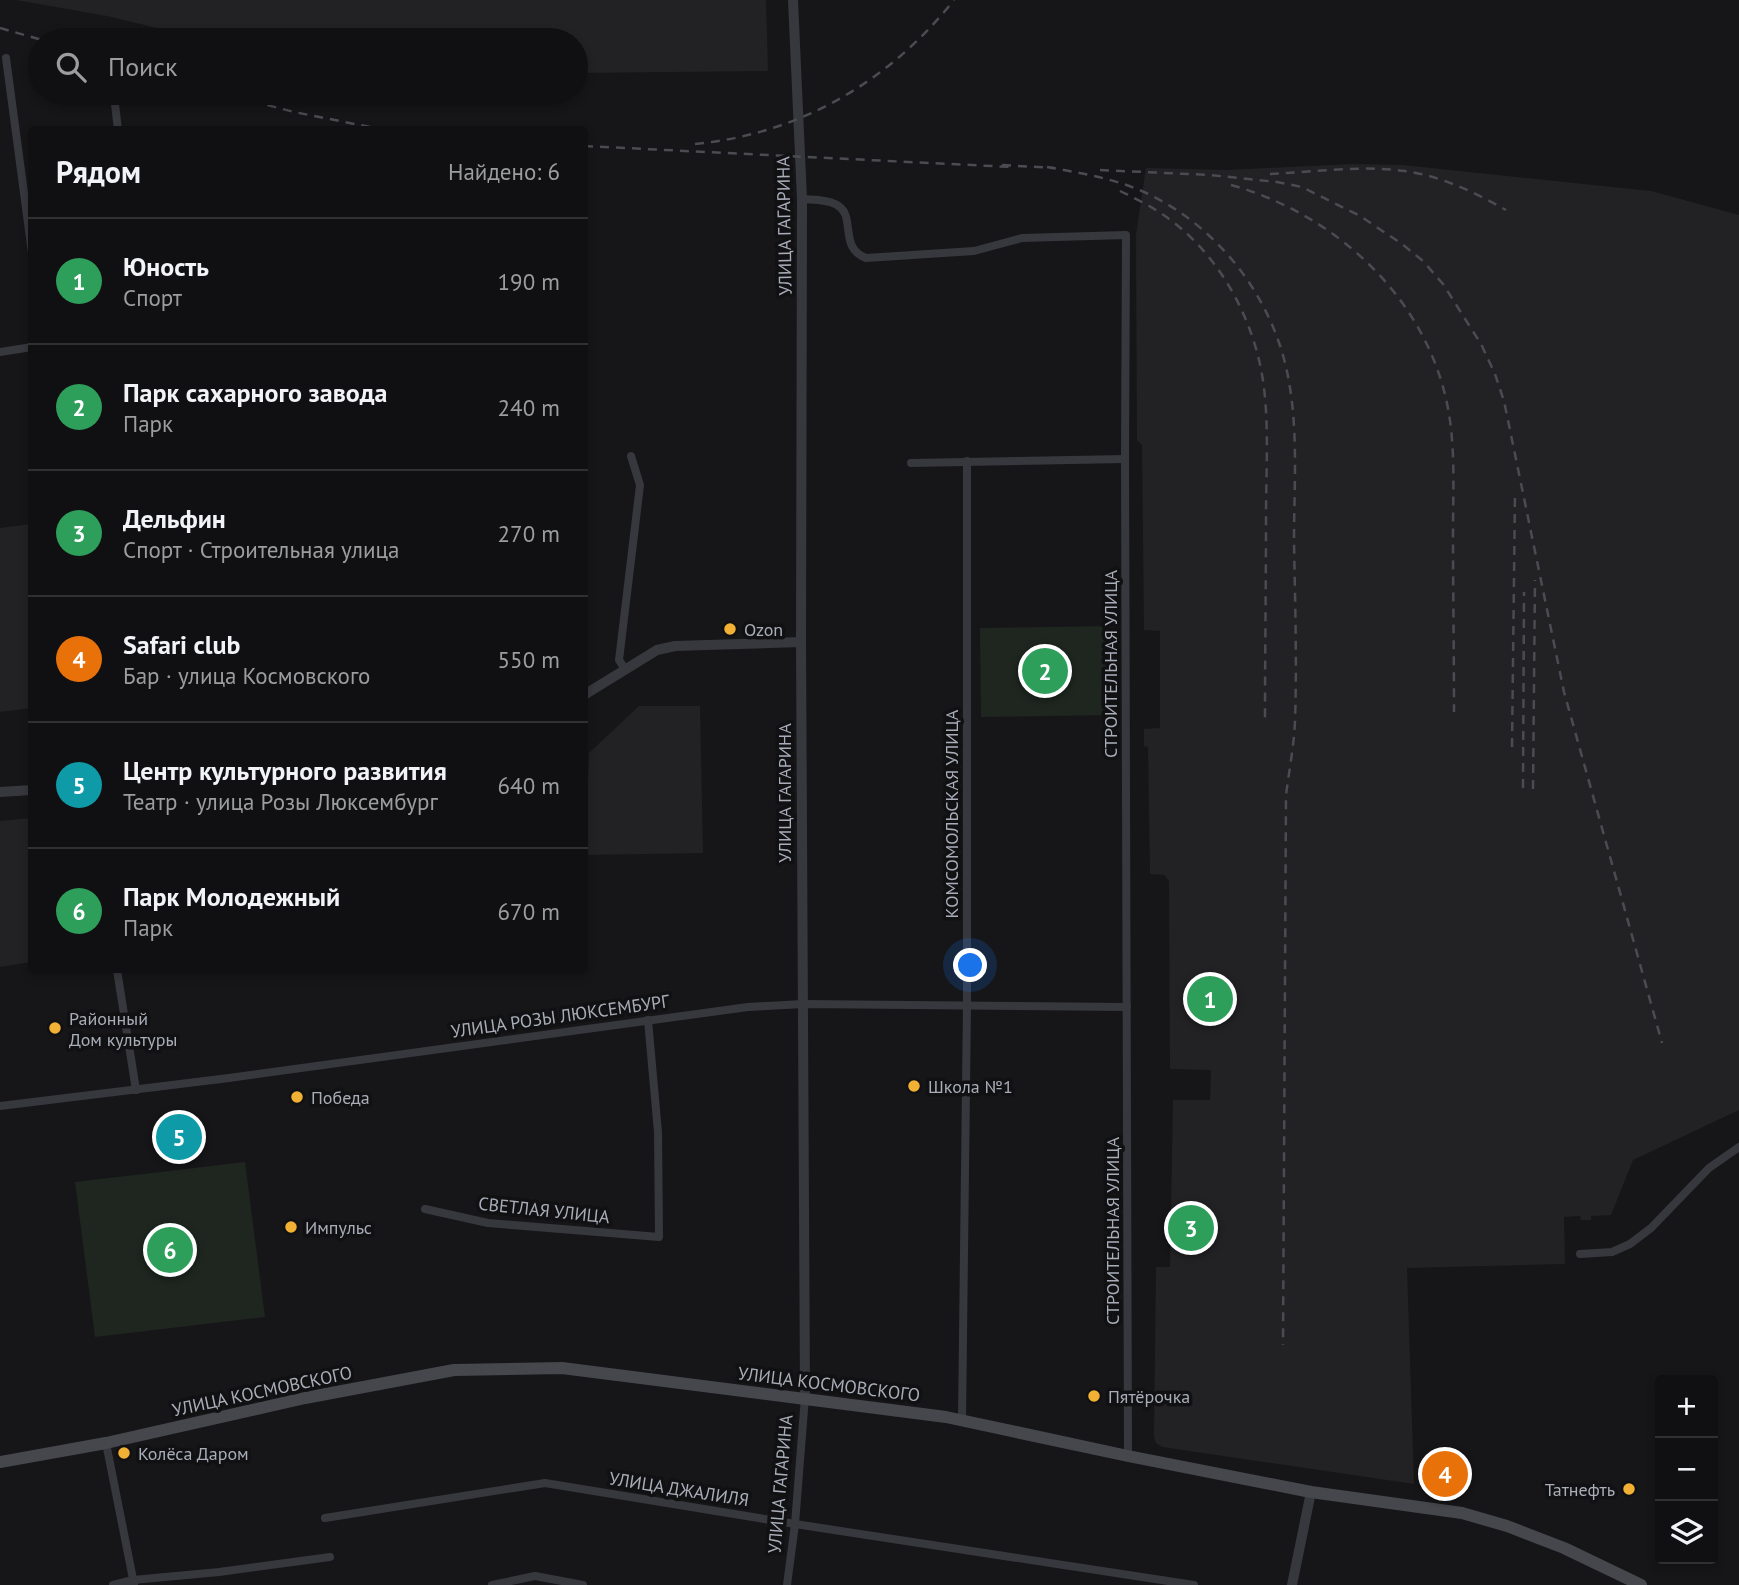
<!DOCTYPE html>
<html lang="ru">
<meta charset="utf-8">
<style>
body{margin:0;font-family:"PT Sans",sans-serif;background:#19191b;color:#f1f3f6}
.controls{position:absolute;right:21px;bottom:21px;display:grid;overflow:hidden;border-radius:7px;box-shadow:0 4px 10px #0003}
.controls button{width:63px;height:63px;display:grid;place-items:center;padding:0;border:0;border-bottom:2px solid #303032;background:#101012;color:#f1f3f6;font:35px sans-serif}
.you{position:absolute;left:971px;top:966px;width:24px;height:24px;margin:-18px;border:5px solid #fff;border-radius:50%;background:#1a73e8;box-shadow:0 0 0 10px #1a73e833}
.badge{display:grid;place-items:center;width:46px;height:46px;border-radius:50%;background:#0f766e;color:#fff;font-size:23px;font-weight:700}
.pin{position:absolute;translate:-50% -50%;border:4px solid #fff;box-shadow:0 2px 7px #0006}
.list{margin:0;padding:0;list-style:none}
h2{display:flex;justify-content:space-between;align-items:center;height:91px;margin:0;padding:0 28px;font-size:30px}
h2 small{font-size:23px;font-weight:400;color:#9c9d9f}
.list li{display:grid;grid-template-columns:46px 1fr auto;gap:21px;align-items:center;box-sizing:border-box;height:126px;padding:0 28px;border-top:2px solid #303032}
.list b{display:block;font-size:26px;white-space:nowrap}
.list p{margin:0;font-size:23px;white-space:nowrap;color:#9c9d9f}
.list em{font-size:23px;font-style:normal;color:#9c9d9f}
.icon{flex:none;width:38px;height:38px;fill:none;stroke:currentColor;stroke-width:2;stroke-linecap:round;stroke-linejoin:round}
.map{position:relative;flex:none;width:1739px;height:1585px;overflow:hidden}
.search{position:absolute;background:#101012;box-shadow:0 4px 10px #0003;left:28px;top:28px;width:560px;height:77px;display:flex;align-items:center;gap:18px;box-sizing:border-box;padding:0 24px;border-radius:38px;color:#9c9d9f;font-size:26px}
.panel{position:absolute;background:#101012;box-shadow:0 4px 10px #0003;left:28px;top:126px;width:560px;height:847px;border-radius:7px}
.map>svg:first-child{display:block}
</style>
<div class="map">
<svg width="1739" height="1585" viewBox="0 0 1739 1585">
<rect width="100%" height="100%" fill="#161618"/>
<g fill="#222225">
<polygon points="16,0 766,0 768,71 576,73 576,40 207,40 107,16"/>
<polygon points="1352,164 1403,165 1651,191 1739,215 1739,1110 1633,1160 1611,1215 1591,1216 1591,1220 1581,1220 1580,1216 1564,1217 1565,1264 1407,1268 1414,1484 1162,1447 1156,1443 1154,1437 1156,1267 1170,1267 1173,1100 1210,1100 1211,1070 1170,1069 1169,881 1164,875 1150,874 1148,747 1144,746 1144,729 1160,728 1160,631 1144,630 1142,445 1137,440 1136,235 1146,168 1228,170"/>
<polygon points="31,524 31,708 0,712 0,528"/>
<polygon points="639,706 700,706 703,853 585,855 589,753"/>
<polygon points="31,818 31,962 0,967 0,821"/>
</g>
<g fill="#1e261f">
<polygon points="1109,626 1111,715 981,717 980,628"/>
<polygon points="245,1162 265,1317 95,1337 75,1182"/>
</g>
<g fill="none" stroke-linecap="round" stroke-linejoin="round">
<g stroke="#37383d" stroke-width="8">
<polyline points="6,58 32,253"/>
<polyline points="115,104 118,130"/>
<path d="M802,199c11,1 23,0 33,5 23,10 2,43 31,54l108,-7 48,-13 104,-3 -1,224 3,997"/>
<polyline points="0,352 32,347"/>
<polyline points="911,463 1125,459"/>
<polyline points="625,669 619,660 640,485 631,456"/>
<polyline points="117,970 136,1090"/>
<polyline points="0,1106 229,1078 748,1007 803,1004 1127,1007"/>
<polyline points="425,1209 488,1223 659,1237 658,1132 648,1020"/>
<polyline points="1580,1254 1612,1252 1630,1244 1651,1228 1709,1168 1739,1147"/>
<polyline points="962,1419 967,1004 967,461"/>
<polyline points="106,1443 134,1584"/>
<polyline points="325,1518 545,1483 795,1524 1194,1585"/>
<polyline points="113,1585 133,1580 219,1572 330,1557"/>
<polyline points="492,1585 535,1576 583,1585"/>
<polyline points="787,1585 795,1524 805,1397"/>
</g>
<g stroke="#37383d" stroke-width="10">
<polyline points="793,0 802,199 801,642 805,1397"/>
<polyline points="584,695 657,650 675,646 801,642"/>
<polyline points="0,792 32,790"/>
<polyline points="1292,1585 1311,1492"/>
</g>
<polyline stroke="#45474d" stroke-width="12" points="0,1462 106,1443 305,1398 454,1370 562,1368 946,1417 1128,1456 1311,1492 1462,1513 1507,1526 1564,1548 1641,1585"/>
<g stroke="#4a4c52" stroke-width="2.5" stroke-dasharray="9 7" stroke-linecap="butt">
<polyline points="0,28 42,40"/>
<polyline points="221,93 294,112 385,130"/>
<path d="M695,144c104,-10 194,-62 259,-144"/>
<polyline points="584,146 1011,167"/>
<polyline points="1002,165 1054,168"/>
<path d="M1047,167c33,6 66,11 97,25 77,35 134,112 146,196 8,50 4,103 4,153 1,60 3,120 1,180 -1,25 -6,50 -9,74l-3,550"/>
<polyline points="1100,170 1210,175 1277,182 1302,187 1360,216 1402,244 1423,261 1443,284 1481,344 1495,374 1504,401 1564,692 1662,1043"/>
<path d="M1270,174c44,-2 91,-9 135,-3 36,5 69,21 101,39"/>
<path d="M1231,185c101,28 191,108 215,214 10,43 7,88 7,132 0,60 1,120 1,181"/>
<path d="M1120,191c14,7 29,14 42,23 57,38 94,107 102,174 5,42 2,85 2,128 0,67 -1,135 -1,202"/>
<polyline points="1512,747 1515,493"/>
<polyline points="1523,788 1524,592"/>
<polyline points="1533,789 1535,580"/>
</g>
</g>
<g fill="#f2b134" stroke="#111113" stroke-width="2.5">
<circle cx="730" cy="629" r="7"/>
<circle cx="55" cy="1028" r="7"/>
<circle cx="914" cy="1086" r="7"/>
<circle cx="297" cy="1097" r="7"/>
<circle cx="291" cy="1227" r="7"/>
<circle cx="1094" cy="1396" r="7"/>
<circle cx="124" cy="1453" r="7"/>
<circle cx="1629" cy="1489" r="7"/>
</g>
<g text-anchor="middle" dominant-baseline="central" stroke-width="7" stroke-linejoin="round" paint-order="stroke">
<g font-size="18" fill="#a8adb8" stroke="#111113">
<text transform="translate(784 226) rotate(-91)">УЛИЦА ГАГАРИНА</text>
<text transform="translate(1110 664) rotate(-90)">СТРОИТЕЛЬНАЯ УЛИЦА</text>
<text transform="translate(784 793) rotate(-90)">УЛИЦА ГАГАРИНА</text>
<text transform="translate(951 814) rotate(-90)">КОМСОМОЛЬСКАЯ УЛИЦА</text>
<text transform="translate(560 1016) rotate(-8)">УЛИЦА РОЗЫ ЛЮКСЕМБУРГ</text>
<text transform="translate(544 1210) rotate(6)">СВЕТЛАЯ УЛИЦА</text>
<text transform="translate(1112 1231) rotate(-90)">СТРОИТЕЛЬНАЯ УЛИЦА</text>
<text transform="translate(829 1384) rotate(7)">УЛИЦА КОСМОВСКОГО</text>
<text transform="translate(262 1391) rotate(-12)">УЛИЦА КОСМОВСКОГО</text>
<text transform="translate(780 1484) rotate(-85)">УЛИЦА ГАГАРИНА</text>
<text transform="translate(679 1489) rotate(9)">УЛИЦА ДЖАЛИЛЯ</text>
</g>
<g font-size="18" fill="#a8adb8" stroke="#111113" text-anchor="start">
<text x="744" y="629">Ozon</text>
<text x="69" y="1018">Районный<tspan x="69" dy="21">Дом культуры</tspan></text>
<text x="928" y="1086">Школа №1</text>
<text x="311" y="1097">Победа</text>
<text x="305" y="1227">Импульс</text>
<text x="1108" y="1396">Пятёрочка</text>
<text x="138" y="1453">Колёса Даром</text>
<text x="1615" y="1489" text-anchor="end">Татнефть</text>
</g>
</g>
</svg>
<div class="controls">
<button>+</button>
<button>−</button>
<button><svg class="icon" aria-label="layers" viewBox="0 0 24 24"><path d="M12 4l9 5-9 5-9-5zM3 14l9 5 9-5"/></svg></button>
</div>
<div class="you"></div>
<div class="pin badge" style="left:1210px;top:999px;background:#2e9e5b">1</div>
<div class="pin badge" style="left:1045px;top:671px;background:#2e9e5b">2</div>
<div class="pin badge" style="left:1191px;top:1228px;background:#2e9e5b">3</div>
<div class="pin badge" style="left:1445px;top:1474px;background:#e8710a">4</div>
<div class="pin badge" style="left:179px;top:1137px;background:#0f9aa8">5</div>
<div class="pin badge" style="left:170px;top:1250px;background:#2e9e5b">6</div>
<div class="search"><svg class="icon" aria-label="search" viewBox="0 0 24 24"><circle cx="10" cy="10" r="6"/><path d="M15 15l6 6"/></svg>Поиск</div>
<section class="panel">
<h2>Рядом<small>Найдено: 6</small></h2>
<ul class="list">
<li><span class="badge" style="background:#2e9e5b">1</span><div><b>Юность</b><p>Спорт</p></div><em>190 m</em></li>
<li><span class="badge" style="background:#2e9e5b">2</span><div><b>Парк сахарного завода</b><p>Парк</p></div><em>240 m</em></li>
<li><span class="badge" style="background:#2e9e5b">3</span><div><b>Дельфин</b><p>Спорт · Строительная улица</p></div><em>270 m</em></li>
<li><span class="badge" style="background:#e8710a">4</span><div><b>Safari club</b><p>Бар · улица Космовского</p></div><em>550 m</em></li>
<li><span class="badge" style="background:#0f9aa8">5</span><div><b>Центр культурного развития</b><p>Театр · улица Розы Люксембург</p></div><em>640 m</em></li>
<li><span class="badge" style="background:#2e9e5b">6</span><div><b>Парк Молодежный</b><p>Парк</p></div><em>670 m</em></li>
</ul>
</section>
</div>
